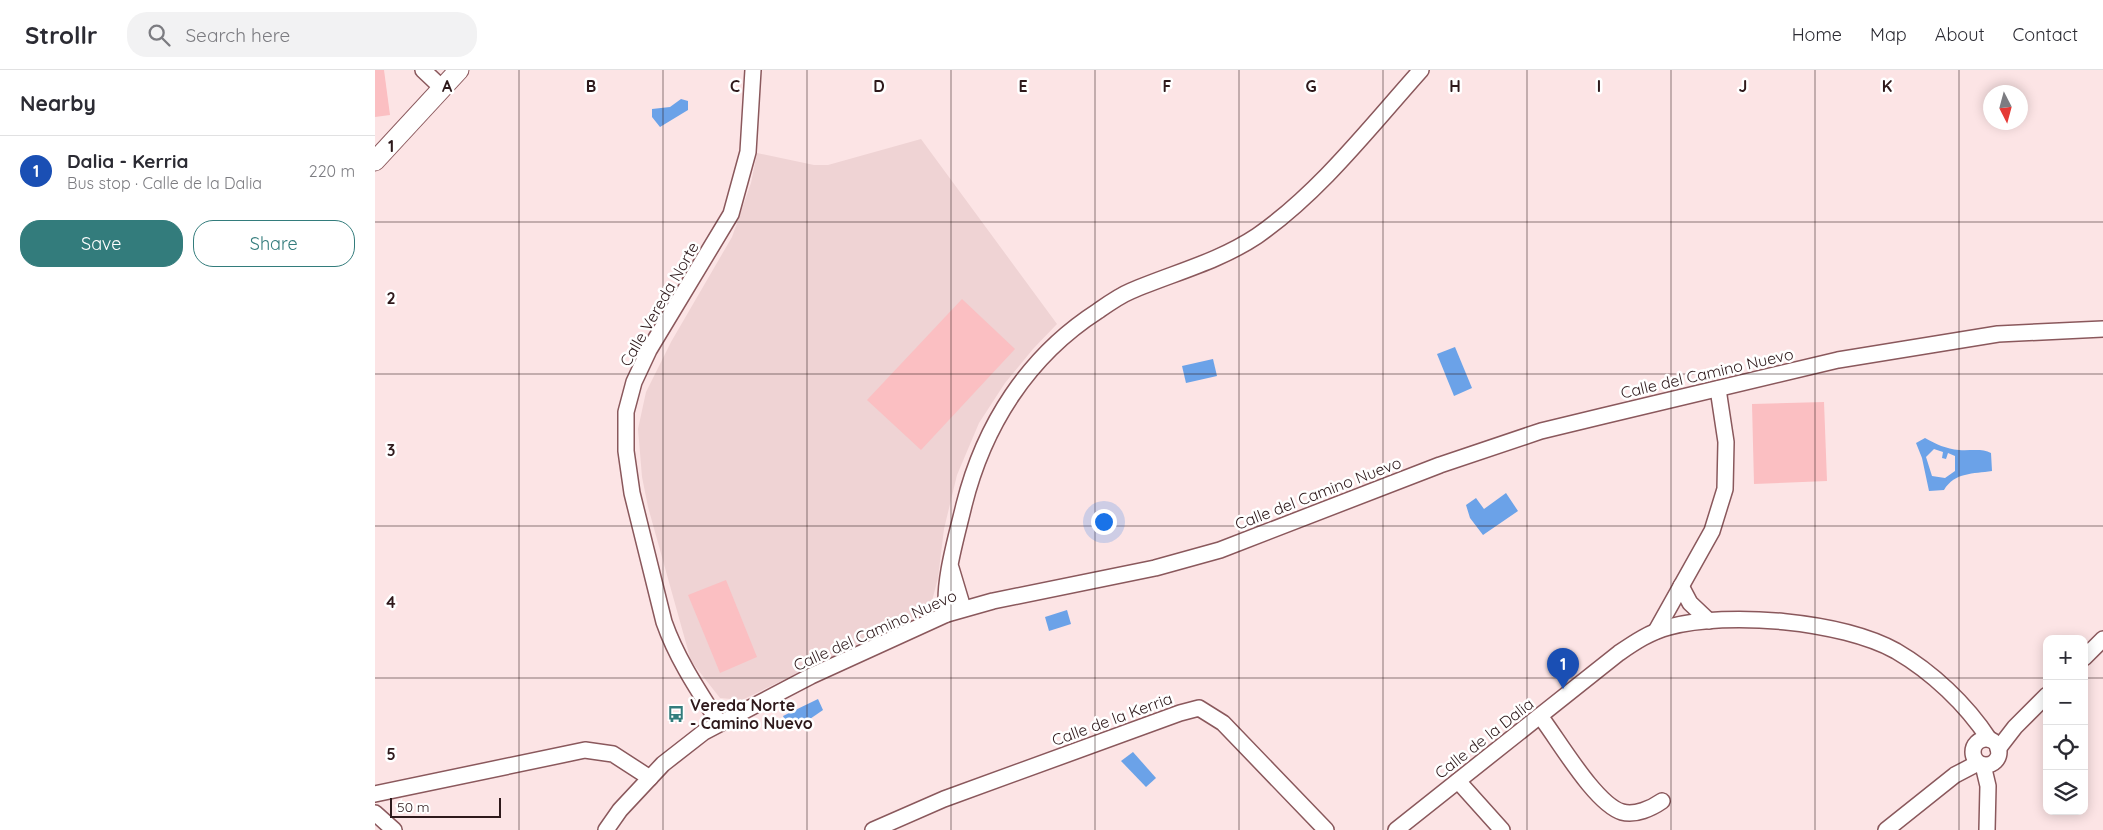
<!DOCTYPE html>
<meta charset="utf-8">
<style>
body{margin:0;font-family:Quicksand,sans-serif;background:#f2f2f3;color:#2b2b33}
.controls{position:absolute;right:15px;bottom:15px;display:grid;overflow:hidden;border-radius:10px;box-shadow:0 2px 12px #0003}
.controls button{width:45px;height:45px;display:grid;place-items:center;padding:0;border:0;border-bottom:1px solid #e1e1e2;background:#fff;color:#2b2b33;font:25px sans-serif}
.compass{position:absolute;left:1608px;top:15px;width:45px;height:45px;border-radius:50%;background:#fff;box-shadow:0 2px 12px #0003;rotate:174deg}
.scale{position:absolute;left:15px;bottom:12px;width:111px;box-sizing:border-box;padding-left:5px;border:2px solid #2e191b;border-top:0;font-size:14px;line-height:18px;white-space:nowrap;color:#2e191b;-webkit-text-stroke:4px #fff;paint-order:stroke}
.you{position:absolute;left:728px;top:451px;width:18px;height:18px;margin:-12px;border:4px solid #fff;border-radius:50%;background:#1a73e8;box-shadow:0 0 0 8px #1a73e833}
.badge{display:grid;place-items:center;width:32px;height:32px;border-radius:50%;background:#337c7c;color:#fff;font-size:16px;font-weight:700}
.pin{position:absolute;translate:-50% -41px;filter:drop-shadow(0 1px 2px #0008)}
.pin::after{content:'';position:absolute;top:26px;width:18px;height:15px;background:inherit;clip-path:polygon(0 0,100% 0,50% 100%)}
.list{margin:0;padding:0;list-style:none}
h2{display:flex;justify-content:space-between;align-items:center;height:65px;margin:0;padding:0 20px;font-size:21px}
h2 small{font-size:16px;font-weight:400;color:#7c7c81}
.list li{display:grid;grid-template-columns:32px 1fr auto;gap:15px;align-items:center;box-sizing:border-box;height:70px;padding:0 20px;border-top:1px solid #e1e1e2}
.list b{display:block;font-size:19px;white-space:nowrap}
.list p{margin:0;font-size:16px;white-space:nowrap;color:#7c7c81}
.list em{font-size:16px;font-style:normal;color:#7c7c81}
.actions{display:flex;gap:10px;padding:15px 20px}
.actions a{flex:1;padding:11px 0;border:1px solid #337c7c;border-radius:20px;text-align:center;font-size:18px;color:#337c7c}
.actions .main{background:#337c7c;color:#fff}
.icon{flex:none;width:28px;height:28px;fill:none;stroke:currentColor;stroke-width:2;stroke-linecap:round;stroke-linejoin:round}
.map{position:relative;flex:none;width:1728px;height:760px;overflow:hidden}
header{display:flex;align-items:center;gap:30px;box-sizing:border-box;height:70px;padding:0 25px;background:#fff;border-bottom:1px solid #e1e1e2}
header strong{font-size:24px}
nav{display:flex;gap:28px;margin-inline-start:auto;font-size:18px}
.search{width:350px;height:45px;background:#f2f2f3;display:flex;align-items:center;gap:12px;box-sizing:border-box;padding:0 18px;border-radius:20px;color:#7c7c81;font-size:19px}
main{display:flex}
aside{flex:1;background:#fff}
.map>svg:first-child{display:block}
</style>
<header>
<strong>Strollr</strong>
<div class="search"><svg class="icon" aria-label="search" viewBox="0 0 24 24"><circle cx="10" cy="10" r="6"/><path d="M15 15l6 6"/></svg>Search here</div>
<nav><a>Home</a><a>Map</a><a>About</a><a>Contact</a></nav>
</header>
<main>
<aside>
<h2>Nearby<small></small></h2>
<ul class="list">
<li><span class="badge" style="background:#1a4fb4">1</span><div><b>Dalia - Kerria</b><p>Bus stop · Calle de la Dalia</p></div><em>220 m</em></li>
</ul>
<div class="actions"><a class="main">Save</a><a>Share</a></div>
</aside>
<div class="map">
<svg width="1728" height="760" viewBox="0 0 1728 760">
<rect width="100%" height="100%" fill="#fce4e5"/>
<polygon fill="#efd3d4" points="546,69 682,254 658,279 630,313 604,353 582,405 569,459 563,508 557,531 535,549 367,630 345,628 316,591 273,437 267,407 263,359 271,322 296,272 357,167 376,113 382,83 439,95 453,95"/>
<g fill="#fbbfc2">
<polygon points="0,0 9,0 15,45 0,47"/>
<polygon points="587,229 640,279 546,380 492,330"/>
<polygon points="1449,332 1452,411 1379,414 1377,334"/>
<polygon points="351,510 382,587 345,603 313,525"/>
</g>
<g fill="#6ba2e8" fill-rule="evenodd">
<polygon points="306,29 313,31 313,40 285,57 277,47 277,39 295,37"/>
<polygon points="1080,277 1097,318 1079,326 1062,284"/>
<polygon points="838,289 842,306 811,313 807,296"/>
<path d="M1550,368c11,6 21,11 34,12 11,1 23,-2 32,3l1,18c-19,3 -37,1 -48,19l-15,1 -7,-33 -6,-15zM1559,379l9,3 -1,6 4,1 2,-6 7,3v15l-10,7 -13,-2 -6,-19z"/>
<polygon points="1131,423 1143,441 1108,465 1095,448 1091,435 1101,428 1109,439"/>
<polygon points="692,540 696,554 674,561 670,547"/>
<polygon points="443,629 448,640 432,651 413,657 408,646"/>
<polygon points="758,682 781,708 771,717 746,691"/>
</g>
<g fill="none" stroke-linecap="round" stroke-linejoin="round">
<g stroke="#8a585c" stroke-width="18">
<g id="minor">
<polyline points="48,0 66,17"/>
<polyline points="576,498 588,538"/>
<polyline points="1306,516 1315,533 1334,551"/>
<path d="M572,544c-5,-30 10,-79 17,-109 20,-80 64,-149 134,-194 10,-7 21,-15 33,-20 42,-18 87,-29 126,-55 63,-44 113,-109 164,-166"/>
<polyline points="1281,561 1337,461 1350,419 1351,372 1343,319"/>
<polyline points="1709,588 1728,569"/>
<path d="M1165,646c18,23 55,88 82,96 13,4 30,-4 40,-11"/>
<path d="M344,653c-21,-33 -42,-64 -55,-101l-32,-129 -6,-42v-39l8,-30 15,-32 82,-136 17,-62 5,-82"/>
<circle cx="1611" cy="682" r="13"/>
<polyline points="1623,679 1640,657 1672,625"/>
<polyline points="1608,695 1613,716 1612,760"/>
<polyline points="1083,711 1127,760"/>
<polyline points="0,724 210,680 238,684 275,708"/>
<polyline points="0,743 19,760"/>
<polyline points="231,760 245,740 288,694 329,662 436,606 572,544 618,531 780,498 845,480 1065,395 1166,361 1228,346 1463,290 1623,264 1728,259"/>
<polyline points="498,760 569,729 805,643 824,638 848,653 951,760"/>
<path d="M1021,760l223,-177c16,-11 31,-21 50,-26 60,-16 172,-6 227,24 36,21 70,53 93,88"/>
<polyline points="1511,760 1580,705 1603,693"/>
</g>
</g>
<g stroke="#8a585c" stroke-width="21">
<polyline id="tertiary" points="0,91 84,0"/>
</g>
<use href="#minor" stroke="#fff" stroke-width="15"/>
<use href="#tertiary" stroke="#fff" stroke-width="19"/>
</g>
<path fill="none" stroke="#2e191b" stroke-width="1" stroke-opacity="0.55" d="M144,0v760M288,0v760M432,0v760M576,0v760M720,0v760M864,0v760M1008,0v760M1152,0v760M1296,0v760M1440,0v760M1584,0v760M0,152h1728M0,304h1728M0,456h1728M0,608h1672M1709,608h19"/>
<defs>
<g id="bus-bare" transform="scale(1.35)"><path d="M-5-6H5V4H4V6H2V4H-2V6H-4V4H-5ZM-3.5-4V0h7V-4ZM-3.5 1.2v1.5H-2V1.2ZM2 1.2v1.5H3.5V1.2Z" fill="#337c7c" stroke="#fff" stroke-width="2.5" paint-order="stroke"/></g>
</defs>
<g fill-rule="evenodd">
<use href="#bus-bare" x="301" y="644"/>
</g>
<g text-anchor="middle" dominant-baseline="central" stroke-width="5" stroke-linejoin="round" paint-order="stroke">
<g font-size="16" fill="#2e191b" stroke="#fff">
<text transform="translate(284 234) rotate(-60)">Calle Vereda Norte</text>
<text transform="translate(1332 303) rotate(-13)">Calle del Camino Nuevo</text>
<text transform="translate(943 423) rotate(-21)">Calle del Camino Nuevo</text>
<text transform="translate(500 560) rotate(-24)">Calle del Camino Nuevo</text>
<text transform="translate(737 649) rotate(-20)">Calle de la Kerria</text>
<text transform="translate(1109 668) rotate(-38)">Calle de la Dalia</text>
</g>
<g font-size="16" font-weight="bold" fill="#2e191b" stroke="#fff" text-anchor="start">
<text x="315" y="635">Vereda Norte<tspan x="315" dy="18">- Camino Nuevo</tspan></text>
</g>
</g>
<g font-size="16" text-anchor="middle" font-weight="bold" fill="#2e191b" stroke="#fff" stroke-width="5" stroke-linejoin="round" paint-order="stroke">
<text x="72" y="22">A</text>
<text x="216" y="22">B</text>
<text x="360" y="22">C</text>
<text x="504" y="22">D</text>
<text x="648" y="22">E</text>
<text x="792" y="22">F</text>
<text x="936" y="22">G</text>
<text x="1080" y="22">H</text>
<text x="1224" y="22">I</text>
<text x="1368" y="22">J</text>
<text x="1512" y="22">K</text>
<text x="16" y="82">1</text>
<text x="16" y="234">2</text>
<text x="16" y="386">3</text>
<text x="16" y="538">4</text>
<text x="16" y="690">5</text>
</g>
</svg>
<div class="controls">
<button>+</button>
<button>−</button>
<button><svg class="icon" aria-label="locate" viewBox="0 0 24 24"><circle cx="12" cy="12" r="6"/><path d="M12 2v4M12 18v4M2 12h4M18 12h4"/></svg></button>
<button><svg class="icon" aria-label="layers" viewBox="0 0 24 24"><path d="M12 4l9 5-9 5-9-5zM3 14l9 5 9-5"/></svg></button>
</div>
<svg class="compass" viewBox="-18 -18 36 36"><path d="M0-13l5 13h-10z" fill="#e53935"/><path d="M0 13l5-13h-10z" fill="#7c7c81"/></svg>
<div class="scale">50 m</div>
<div class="you"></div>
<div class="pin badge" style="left:1188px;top:619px;background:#1a4fb4">1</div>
</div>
</main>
